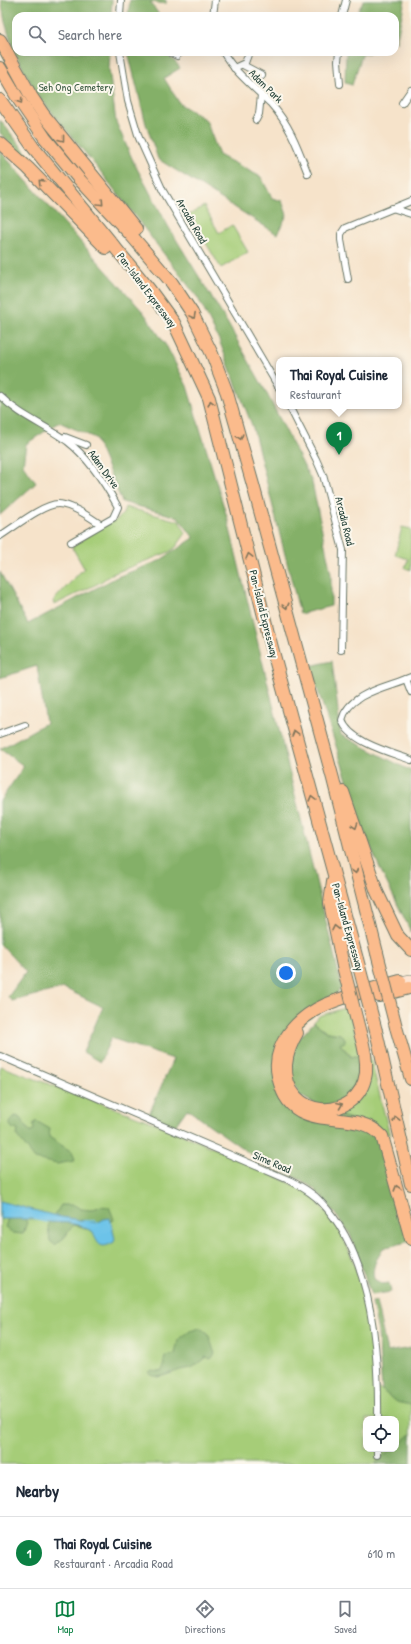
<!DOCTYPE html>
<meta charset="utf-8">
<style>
body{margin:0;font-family:"Patrick Hand",sans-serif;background:#f6f6f7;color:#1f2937}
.controls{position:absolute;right:12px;bottom:12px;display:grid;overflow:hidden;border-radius:8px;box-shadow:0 4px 16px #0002}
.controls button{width:36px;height:36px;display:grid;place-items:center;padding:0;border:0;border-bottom:1px solid #e0e1e3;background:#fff;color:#1f2937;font:20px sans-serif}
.you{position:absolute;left:286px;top:973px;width:14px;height:14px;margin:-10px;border:3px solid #fff;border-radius:50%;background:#1a73e8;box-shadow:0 0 0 6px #1a73e833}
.badge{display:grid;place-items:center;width:26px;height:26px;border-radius:50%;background:#0b8043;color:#fff;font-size:13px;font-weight:700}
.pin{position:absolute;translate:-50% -33px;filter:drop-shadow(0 1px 2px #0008)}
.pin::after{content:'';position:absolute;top:21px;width:14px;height:12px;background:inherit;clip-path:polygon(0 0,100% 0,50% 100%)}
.popup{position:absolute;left:276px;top:357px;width:126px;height:52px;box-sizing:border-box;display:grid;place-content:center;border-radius:8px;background:#fff;filter:drop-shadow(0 1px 3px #0005);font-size:13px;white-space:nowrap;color:#747a83}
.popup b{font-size:15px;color:#1f2937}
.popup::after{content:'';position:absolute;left:50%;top:100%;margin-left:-8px;border:8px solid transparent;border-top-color:#fff}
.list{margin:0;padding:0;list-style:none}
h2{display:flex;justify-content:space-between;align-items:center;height:52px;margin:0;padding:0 16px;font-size:17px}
h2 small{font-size:13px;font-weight:400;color:#747a83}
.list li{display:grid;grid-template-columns:26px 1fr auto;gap:12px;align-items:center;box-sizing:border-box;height:72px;padding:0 16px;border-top:1px solid #e0e1e3}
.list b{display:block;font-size:15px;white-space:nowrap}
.list p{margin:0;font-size:13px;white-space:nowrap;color:#747a83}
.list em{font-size:13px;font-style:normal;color:#747a83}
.icon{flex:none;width:22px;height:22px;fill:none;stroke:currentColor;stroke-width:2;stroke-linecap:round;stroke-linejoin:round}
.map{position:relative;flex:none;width:411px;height:1464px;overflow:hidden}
.search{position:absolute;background:#fff;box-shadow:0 4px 16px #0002;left:12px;right:12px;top:12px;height:44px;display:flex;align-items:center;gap:10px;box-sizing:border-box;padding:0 14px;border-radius:12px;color:#747a83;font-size:15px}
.sheet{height:124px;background:#fff}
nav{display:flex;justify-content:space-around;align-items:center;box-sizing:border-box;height:56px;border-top:1px solid #e0e1e3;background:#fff;font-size:11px;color:#747a83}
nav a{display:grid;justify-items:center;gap:2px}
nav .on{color:#0b8043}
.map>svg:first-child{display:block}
</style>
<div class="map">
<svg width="411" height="1464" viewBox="0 0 411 1464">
<rect width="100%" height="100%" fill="#fbf7ec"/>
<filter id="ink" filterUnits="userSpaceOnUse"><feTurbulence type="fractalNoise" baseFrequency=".025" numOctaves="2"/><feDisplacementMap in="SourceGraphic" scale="8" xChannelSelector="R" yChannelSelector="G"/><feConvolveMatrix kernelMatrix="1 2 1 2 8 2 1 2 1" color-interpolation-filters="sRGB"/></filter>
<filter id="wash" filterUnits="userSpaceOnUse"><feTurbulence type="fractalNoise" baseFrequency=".012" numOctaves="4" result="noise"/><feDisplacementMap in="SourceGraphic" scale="16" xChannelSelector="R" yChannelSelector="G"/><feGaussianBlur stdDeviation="0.9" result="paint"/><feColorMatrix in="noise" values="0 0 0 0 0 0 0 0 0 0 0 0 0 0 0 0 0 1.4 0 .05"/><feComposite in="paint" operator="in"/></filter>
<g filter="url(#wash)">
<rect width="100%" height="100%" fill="#f6e3ca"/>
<g fill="#a6cd78" stroke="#628556">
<polygon points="204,206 219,233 232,225 248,252 221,268 189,215"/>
<polygon points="125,507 179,521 186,533 176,547 169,552 112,574 99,583 54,605 53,601 84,568 72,547 101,526 116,520 123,514"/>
<polygon points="402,527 411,529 411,570 405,568 408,559 395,555"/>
<polygon points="348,1007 361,1055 352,1057 340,1044 340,1034 327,1032 314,1022 319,1016"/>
<polygon points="370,1056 390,1136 382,1130 326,1111"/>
<polygon points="0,1066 155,1123 256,1166 310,1193 336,1224 343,1237 353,1260 366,1300 371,1334 375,1388 382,1390 396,1402 411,1404 411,1439 396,1448 396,1419 366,1419 366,1449 394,1449 380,1464 0,1464"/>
</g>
<g fill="#84b068" stroke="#52764e">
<polygon points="1,0 112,0 111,16 16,16 16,52 110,52 109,69 116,122 134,163 168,226 228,324 265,390 312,482 331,574 331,606 300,614 253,428 219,340 198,298 100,171 36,93 14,51 5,22"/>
<polygon points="130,0 166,0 166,4 150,2 160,16 128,16"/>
<polygon points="364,0 405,0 396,43 395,16 355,16"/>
<path d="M128,52c22,0 39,-4 52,16l-16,10 16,26 26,16 13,35 42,22 11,21 10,3 5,14 -10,19 -119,-75 -12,-35z"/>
<polygon points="346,52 371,52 362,55 352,85 345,83"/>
<polygon points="0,120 38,167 35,170 0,133"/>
<path d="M0,151l144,162 23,34 20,39 40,131 115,470 -12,14 -46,39 7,60 85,27 35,114 -28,7c-6,10 -12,20 -9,31l8,5 7,-1 2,9 -20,3 -21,-61 -27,-36 -10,-10 -12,-8 -42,-20 -72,-51 -12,17 -26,-12 24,-55 -62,-21 -11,24 -17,-10 20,-45 -39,-19 -52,13 -4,-4 18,-25 -26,-28v-143l24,-35 -24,-17 46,-26 -9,-57 -37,12v-106l28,52 89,-47 42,-16 35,-23 -16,-21 -56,-15 -27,-64 -36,-16 -33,22 -3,21 13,18 -36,32z"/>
<polygon points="332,661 341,735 411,771 411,932 383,875 364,832 310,666"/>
<path d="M314,1022l13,10 13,2 5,4v4l-5,2 11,13 10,-2c0,9 1,20 -2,29 -5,12 -28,23 -40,21 -7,-2 -14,-7 -20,-10l-9,-20v-12l7,-22z"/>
<path d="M15,1116l4,1c4,5 8,10 11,15h2l2,-3 -1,-4 3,-4 14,8 -1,8 23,15 3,7 -1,2 -17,3 -22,-5 -18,-23 1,-6 -5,-1 -3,-4v-3z"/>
<polygon points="61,1205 74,1205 81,1209 91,1210 101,1206 109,1207 112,1214 114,1220 103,1227 85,1229 73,1225 65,1237 55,1245 50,1241 48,1226"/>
<polygon points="9,1215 23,1217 27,1222 23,1234 12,1233 5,1227"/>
<polygon points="376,1301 387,1352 411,1348 411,1405 396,1402 382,1390 378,1332 372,1302"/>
<polygon points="200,1328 208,1333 215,1354 211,1359 206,1357 192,1368 180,1370 163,1376 157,1377 149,1374 150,1371 161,1372 165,1364 164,1361 165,1356 175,1354 178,1340 190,1331"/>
<path d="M411,1434v30h-36c6,-6 12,-14 21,-15v-2z"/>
</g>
<path fill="#6cc3e9" stroke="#46808e" d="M0,1201l56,15 41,7 7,-4 6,-1 5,21 -1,3c-15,9 -16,1 -22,-11l-14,-6 -9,-2 -20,-1 -18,-3h-31z"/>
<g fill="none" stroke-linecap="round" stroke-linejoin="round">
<g stroke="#6cc3e9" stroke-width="1.5">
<polyline points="34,1219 46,1222"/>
<polyline points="84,1221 95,1221 99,1223"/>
</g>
</g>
</g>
<g filter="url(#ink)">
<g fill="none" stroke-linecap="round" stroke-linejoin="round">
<g stroke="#6a7768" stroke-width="8">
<g id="minor">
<polyline points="120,16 121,0"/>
<polyline points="213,16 215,0"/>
<polyline points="342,16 346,0"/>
<polyline points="120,52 128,101 139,138 163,191 279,388"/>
<polyline points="169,52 177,56"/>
<path d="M223,52c12,21 31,35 48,52 19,21 27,44 37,70"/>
<polyline points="339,52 338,61 340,84"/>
<polyline points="243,65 262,75"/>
<polyline points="234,68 245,63 249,52"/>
<polyline points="402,103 411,90"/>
<polyline points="256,120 259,114 261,95"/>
<polyline points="392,208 411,214"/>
<polyline points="348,279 341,240 341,234 345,228 411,201"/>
<path d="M0,396c20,20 45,29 67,45 22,17 38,42 51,66l-5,11 -42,24"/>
<polyline points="289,406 316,459 323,475 343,550 341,650"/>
<polyline points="65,437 86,445"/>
<path d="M0,536c13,-8 43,-32 58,-32 12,0 32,13 42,20"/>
<path d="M411,677c-22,10 -62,15 -69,43 7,22 50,33 69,40"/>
<polyline points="406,679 411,692"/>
<polyline points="0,734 25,725"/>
<path d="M0,1056l291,125c11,6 22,12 30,21 51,53 58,147 57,217"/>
<polyline points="377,1455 377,1449"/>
</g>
</g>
<g stroke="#6a7768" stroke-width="10">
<polyline id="secondary" points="403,985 400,981 411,979"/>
</g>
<g stroke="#6a7768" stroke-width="14">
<g id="motorway">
<polyline points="0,40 31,96 43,114 136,229"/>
<polyline points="0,68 17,97 45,138 79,179 131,235 172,283 192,313 212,354 227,393 253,485 333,779 377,953"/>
<polyline points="0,100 33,147 149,289 174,323 209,398 272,648 357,959"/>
<polyline points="0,143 28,168 106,248"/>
<polyline points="343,792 377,892 398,936 411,950"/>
<polyline points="333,881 330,903 343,966"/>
<path d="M400,981c-25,7 -52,14 -75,24 -27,12 -54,40 -47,71 3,14 8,27 22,35 26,14 61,2 82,25l29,103"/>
<polyline points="379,996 409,988"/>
<polyline points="396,1027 411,1079"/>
<polyline points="376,1031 411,1184"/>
<path d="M297,1033c-6,10 -10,21 -11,32 -3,56 73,59 80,8 1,-13 -2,-27 -6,-40"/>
</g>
</g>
<use href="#minor" stroke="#fff" stroke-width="6"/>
<use href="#secondary" stroke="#fde4d1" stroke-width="9"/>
<use href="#motorway" stroke="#fbbb8c" stroke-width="12"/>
<g stroke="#6a7768" stroke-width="14" stroke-linecap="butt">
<g id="motorway-bridge">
<polyline points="377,953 396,1027"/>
<polyline points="357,959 376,1031"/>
<polyline points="343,966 360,1033"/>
</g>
</g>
<use href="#motorway-bridge" stroke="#fbbb8c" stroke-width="12"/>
</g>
<defs><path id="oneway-chevron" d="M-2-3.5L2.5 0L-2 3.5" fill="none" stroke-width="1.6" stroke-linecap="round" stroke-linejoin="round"/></defs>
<g stroke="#82765c">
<use href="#oneway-chevron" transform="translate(20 101) rotate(56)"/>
<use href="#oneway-chevron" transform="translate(62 139) rotate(52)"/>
<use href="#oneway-chevron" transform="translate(41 182) rotate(-134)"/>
<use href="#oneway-chevron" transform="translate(101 203) rotate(47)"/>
<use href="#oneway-chevron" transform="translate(193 316) rotate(62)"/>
<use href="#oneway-chevron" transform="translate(211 403) rotate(-105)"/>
<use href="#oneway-chevron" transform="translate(240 437) rotate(74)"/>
<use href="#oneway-chevron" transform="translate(249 556) rotate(-104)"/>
<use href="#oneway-chevron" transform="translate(286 606) rotate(75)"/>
<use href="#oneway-chevron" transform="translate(295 733) rotate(-105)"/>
<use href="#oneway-chevron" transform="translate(312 798) rotate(-105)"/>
<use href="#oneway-chevron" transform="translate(355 826) rotate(71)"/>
<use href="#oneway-chevron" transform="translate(355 871) rotate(76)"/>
<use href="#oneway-chevron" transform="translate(335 928) rotate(-102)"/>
<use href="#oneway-chevron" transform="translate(340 1105) rotate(-21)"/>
<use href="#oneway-chevron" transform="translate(396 1119) rotate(-103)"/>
<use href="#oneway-chevron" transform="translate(397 1188) rotate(-106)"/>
</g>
</g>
<g text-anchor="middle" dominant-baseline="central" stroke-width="4" stroke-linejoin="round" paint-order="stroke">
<g font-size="11" fill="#1f3d34" stroke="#fbf7ec">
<text transform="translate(266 86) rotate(45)">Adam Park</text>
<text transform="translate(192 221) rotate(60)">Arcadia Road</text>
<text transform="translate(147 290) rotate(53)">Pan-Island Expressway</text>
<text transform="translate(104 469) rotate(54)">Adam Drive</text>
<text transform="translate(345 521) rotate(76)">Arcadia Road</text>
<text transform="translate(264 614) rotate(76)">Pan-Island Expressway</text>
<text transform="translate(348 927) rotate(74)">Pan-Island Expressway</text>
<text transform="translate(272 1162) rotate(23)">Sime Road</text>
</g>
<g font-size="11" fill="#3a5a42" stroke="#fbf7ec">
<text x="76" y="87">Seh Ong Cemetery</text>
</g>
</g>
</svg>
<div class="controls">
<button><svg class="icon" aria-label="locate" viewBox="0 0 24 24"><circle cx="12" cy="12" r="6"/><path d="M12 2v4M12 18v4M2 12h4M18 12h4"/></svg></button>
</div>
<div class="you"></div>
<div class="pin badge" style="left:339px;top:455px">1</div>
<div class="popup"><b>Thai Royal Cuisine</b>Restaurant</div>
<div class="search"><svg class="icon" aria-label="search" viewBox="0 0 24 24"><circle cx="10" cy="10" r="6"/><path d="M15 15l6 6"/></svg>Search here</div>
</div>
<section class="sheet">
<h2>Nearby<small></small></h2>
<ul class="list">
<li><span class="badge">1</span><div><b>Thai Royal Cuisine</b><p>Restaurant · Arcadia Road</p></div><em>610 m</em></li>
</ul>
</section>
<nav>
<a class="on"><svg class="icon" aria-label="map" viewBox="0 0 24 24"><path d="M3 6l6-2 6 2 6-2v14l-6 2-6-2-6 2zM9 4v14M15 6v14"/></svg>Map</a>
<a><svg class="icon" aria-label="directions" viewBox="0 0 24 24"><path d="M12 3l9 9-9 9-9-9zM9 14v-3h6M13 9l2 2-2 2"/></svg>Directions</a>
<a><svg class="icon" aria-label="saved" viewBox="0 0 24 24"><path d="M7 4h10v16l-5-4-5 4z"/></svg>Saved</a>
</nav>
